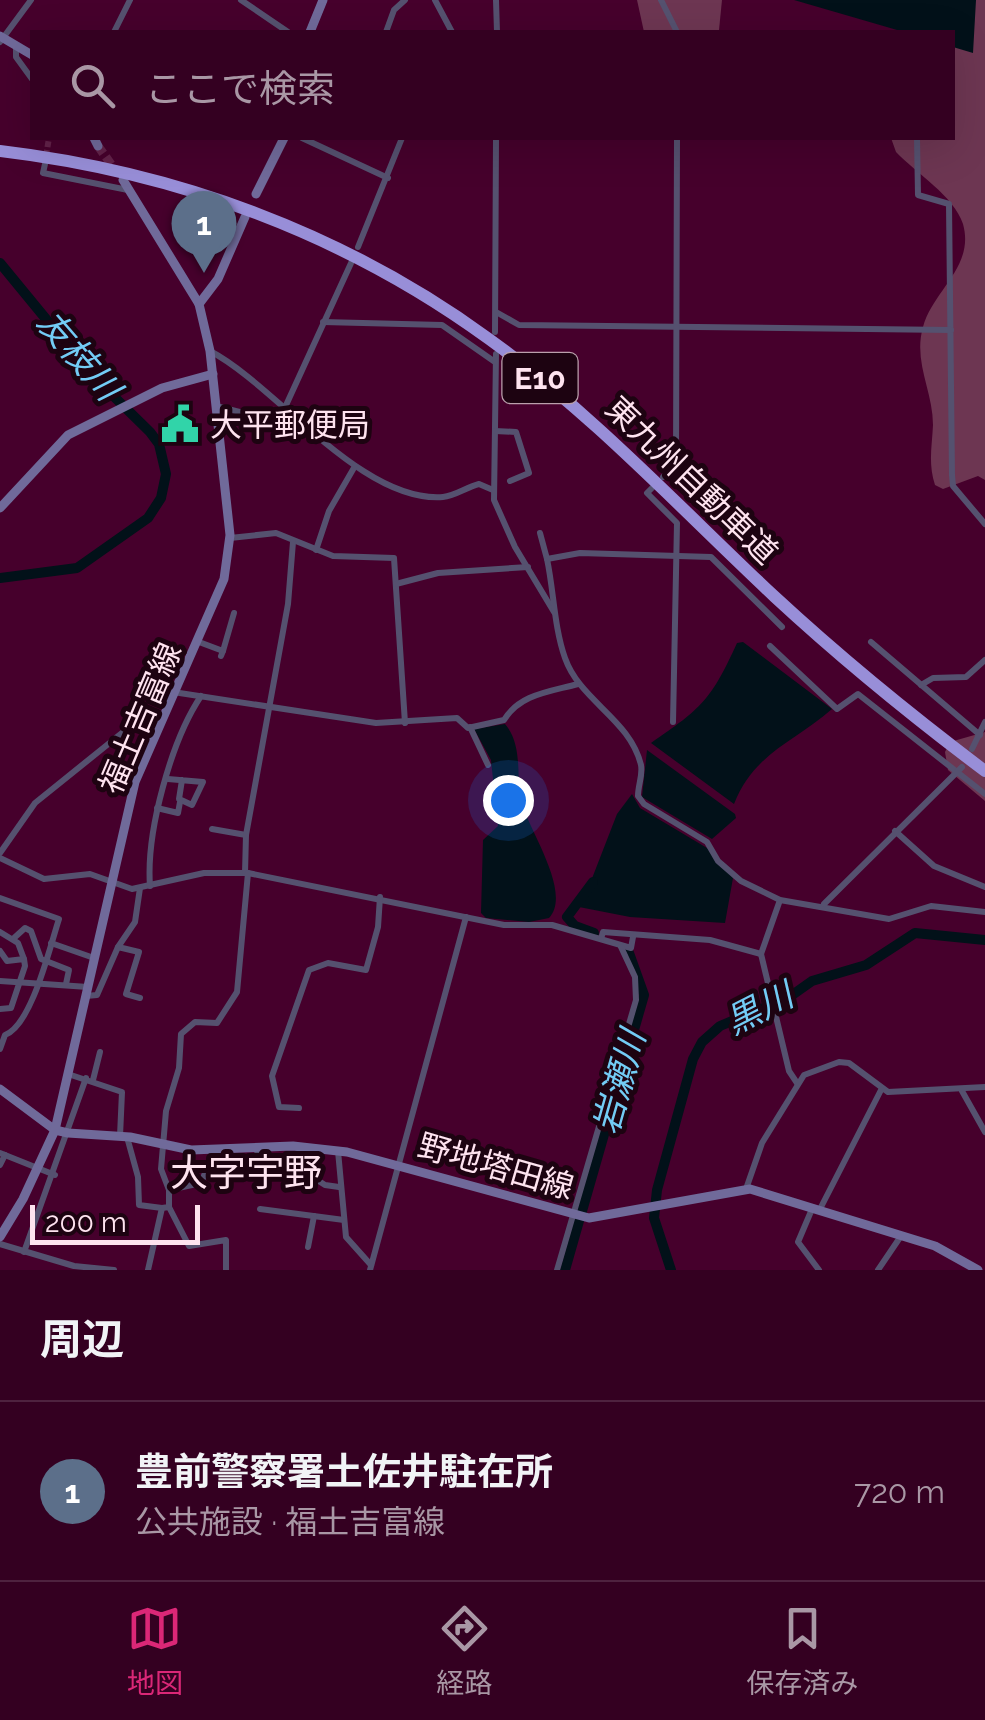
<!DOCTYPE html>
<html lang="ja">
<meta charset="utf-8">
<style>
body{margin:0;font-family:Raleway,"Noto Sans JP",sans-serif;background:#3f0f2e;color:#f1f3f6}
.scale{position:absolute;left:30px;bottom:25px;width:170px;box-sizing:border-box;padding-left:10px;border:5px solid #fee3ef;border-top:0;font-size:28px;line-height:35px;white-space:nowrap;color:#fee3ef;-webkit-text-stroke:8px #1d0311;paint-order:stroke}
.you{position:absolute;left:508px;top:800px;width:35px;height:35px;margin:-25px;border:8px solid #fff;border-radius:50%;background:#1a73e8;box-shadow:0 0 0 15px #1a73e833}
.badge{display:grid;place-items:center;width:65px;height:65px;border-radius:50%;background:#db2777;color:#fff;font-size:32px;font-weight:700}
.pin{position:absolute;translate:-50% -82px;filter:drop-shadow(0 2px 5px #0008)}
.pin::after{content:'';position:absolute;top:52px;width:35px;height:30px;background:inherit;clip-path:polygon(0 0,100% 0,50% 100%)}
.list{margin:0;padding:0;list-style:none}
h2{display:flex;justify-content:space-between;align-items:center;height:130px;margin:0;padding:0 40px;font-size:42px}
h2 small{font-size:32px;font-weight:400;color:#a997a5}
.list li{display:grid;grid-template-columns:65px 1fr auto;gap:30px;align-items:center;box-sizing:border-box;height:180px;padding:0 40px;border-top:2px solid #4e223f}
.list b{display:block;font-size:38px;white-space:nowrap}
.list p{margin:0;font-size:32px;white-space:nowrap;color:#a997a5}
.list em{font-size:32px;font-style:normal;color:#a997a5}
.icon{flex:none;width:55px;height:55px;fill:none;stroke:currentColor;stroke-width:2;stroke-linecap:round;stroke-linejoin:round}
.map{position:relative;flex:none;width:985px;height:1270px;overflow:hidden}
.search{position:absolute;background:#340021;box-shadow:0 10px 40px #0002;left:30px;right:30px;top:30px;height:110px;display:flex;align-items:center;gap:25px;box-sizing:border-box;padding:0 35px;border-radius:0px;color:#a997a5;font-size:38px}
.sheet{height:310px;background:#340021}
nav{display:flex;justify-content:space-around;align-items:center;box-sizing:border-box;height:140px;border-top:2px solid #4e223f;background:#340021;font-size:28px;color:#a997a5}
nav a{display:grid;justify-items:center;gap:5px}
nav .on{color:#db2777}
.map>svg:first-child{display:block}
</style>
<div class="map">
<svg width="985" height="1270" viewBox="0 0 985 1270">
<rect width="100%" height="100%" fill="#46002c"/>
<g fill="#6d3652">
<polygon points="637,0 722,0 719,30 644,32"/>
<path d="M915,0h70v480l-7,-4 -35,13 -8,-4c-7,-22 -3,-38 -2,-60 0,-34 -20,-63 -10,-98 10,-37 52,-60 40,-103 -9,-28 -47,-51 -67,-72l-5,-14h61v-106h-54z"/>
<polygon points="985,732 985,801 948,770 945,752 950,742"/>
</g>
<g fill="#021119">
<polygon points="794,0 976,0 973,53 953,47 952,32 904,32"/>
<path d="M743,642l89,67c-39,34 -78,44 -98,95l-83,-61c51,-35 60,-43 86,-100z"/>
<path d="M505,724c18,21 11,51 16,76 6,28 52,92 28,118l-20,4 -43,-4 -5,-5 2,-73 15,-14 -7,-66 -17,-31z"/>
<polygon points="647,750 735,814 736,818 712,839 642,797"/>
<polygon points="632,794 640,808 707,848 733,878 725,923 630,917 579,907 595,885 591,881 617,814"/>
</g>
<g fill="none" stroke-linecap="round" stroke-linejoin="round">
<g stroke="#021119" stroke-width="10">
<polyline points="0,263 92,375 150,432 159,444 166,474 161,498 148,518 77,568 0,578"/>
<polyline points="593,882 567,917 575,926 594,933"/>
<polyline points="582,1211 644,995 629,953"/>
<polyline points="565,1270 579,1221"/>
<polyline points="671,1270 654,1218 657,1190 693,1059 702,1042 720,1026 788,998 812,981 866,965 915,933 985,940"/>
</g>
<polyline stroke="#622249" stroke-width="6" stroke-dasharray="6 3" stroke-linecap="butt" points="46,156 49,138"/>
<polyline stroke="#622249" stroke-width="9" stroke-dasharray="9 4.5" stroke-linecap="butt" points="98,146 118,174"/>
<g stroke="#55516f" stroke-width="6">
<polyline points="241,0 288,32"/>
<polyline points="435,0 452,32"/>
<polyline points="496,0 497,32"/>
<polyline points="661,0 677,32"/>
<polyline points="114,32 130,0"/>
<polyline points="386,32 394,10 405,0"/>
<polyline points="0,42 31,0"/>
<polyline points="16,46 16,57 32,79"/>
<polyline points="302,138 388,178"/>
<polyline points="917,138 918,195 949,204 952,475 953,486 985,524"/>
<polyline points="45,164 43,173 128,190"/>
<polyline points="358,247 402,138"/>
<polyline points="496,312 519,325 951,330"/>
<polyline points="323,322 442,325 495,362"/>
<polyline points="495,332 496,138"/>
<path d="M210,351c67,35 151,152 233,146 12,-1 24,-10 36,-13l14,6"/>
<polyline points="496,354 494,500 515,547 554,612"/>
<polyline points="216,406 267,419 282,414 352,261"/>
<polyline points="495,431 516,432 529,473 510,481"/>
<polyline points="663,477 676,463 677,138"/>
<polyline points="652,488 647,493 677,523 673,722"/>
<polyline points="540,533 547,559"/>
<polyline points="230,538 276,533 333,556 394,558 405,723"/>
<polyline points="316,550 329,511 355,466"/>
<polyline points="396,584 438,573 528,567"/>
<path d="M782,627l-71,-70 -131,-4 -33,6c7,33 7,68 18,99 15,43 65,61 76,107 2,10 -3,20 -3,31l6,8 63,38 11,19 23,20 39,19 109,19 42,-13 54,6"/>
<polyline points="199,642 223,651 221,656"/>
<polyline points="871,642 980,735"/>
<polyline points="770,646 837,709 858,694 985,794"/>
<polyline points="223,651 234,613"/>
<polyline points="921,685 933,678 966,677 985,660"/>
<path d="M173,692l203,31 81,-5 11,10 36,-8c16,-26 45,-28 74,-36"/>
<polyline points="470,727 488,765"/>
<polyline points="972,749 985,722"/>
<polyline points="168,779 203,782 192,805 179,799 182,780"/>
<polyline points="157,808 178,813 180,802"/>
<polyline points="212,829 246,835"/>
<polyline points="895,831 934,866 985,887"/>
<polyline points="0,853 35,803 143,716 164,714"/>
<polyline points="0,858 44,879 90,874 132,889 204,873 248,873 504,925 552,925 631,948 633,937"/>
<polyline points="245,873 246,835 288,604 293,542"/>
<path d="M150,886c-4,-54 21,-145 51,-190"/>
<path d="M0,898l59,21c-9,27 -27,106 -54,116l-5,14"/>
<polyline points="780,900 761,954 789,1071 797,1083"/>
<polyline points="824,904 962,767"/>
<polyline points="0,932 18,943 24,959"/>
<polyline points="14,938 25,928 31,931 41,959 69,970 66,984"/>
<polyline points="601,939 603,932 710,940 761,954"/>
<polyline points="51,943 94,958"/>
<polyline points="118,947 135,922 140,888"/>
<polyline points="0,951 7,961 24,959 25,966 11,1008 0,1009"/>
<polyline points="0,981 88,987"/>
<polyline points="86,996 97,995 118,947 139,952 126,994 140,998"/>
<polyline points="68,1074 122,1092 120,1136"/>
<polyline points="93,1080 100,1052"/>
<polyline points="962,1091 985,1132"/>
<polyline points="299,1108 279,1107 272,1076 309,970 328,963 366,970 378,927 380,897"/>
<polyline points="127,1137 138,1177 139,1205 162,1208"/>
<polyline points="257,1148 259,1172"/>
<polyline points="338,1151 346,1237 371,1265"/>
<polyline points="0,1153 55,1175"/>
<polyline points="286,1160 325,1185 339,1187"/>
<polyline points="0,1165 5,1155"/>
<polyline points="245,1171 258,1170"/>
<polyline points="746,1189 762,1143 804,1075 839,1062 849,1063 888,1092 985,1087"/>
<polyline points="169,1190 201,1183 214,1151"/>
<polyline points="169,1207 189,1246 226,1240 226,1270"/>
<polyline points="260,1209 344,1220"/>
<polyline points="812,1209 798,1242 819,1270"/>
<polyline points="819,1211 881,1090"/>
<polyline points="0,1244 74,1266 114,1270"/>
<polyline points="308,1247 314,1216"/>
<polyline points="24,1252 86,1078"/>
<polyline points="148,1270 162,1208 169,1207 169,1190 161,1169 166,1111 179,1068 181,1034 195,1022 217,1023 237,992 248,873"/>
<polyline points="370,1270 466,917"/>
<polyline points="557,1270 636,1000 635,977 621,947"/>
<polyline points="878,1270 901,1236"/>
</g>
<g stroke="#706a9a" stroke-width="9">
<polyline points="310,32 323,0"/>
<polyline points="0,36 32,55"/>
<polyline points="94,138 98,146"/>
<polyline points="123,180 199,304"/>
<polyline points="256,194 284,138"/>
<polyline points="0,508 68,435 162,388 213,374"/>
<polyline points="0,1089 55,1130 68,1133 130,1137 191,1150 293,1146 347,1152 589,1218 750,1189 935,1246 978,1270"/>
<polyline points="0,1237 23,1199 55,1130 135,782 224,579 230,535 210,351 199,304 218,279 245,217"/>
</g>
<path stroke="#988ed8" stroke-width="12" d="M0,151c177,21 345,83 489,188 105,76 192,170 286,258 67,62 137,119 210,174"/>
</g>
<defs>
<g id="civic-bare" transform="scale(3)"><path d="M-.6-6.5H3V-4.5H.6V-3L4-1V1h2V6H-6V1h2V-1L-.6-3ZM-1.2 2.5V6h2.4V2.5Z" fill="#31d4a9" stroke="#1d0311" stroke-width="2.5" paint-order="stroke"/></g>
</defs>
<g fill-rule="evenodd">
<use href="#civic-bare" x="180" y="424"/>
</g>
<g text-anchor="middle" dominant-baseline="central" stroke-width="10" stroke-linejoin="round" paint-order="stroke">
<rect fill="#1d0311" stroke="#baa0ac" stroke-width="2.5" x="502.5" y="353" width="75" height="50" rx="8"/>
<g font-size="30" font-weight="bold" fill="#fee3ef">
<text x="540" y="378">E10</text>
</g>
<g font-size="32" fill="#fee3ef" stroke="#1d0311" text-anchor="start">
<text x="210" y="424">大平郵便局</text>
</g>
<g font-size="32" fill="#fee3ef" stroke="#1d0311">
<text transform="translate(692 480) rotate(44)">東九州自動車道</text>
<text transform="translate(140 718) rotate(-67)">福土吉富線</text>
<text transform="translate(496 1166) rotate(16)">野地塔田線</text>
</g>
<g font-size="35" font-style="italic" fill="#73ccf5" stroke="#1d0311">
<text transform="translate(79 355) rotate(49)">友枝川</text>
<text transform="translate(759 1008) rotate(-27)">黒川</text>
<text transform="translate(619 1082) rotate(-74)">岩瀬川</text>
</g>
<g font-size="38" fill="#fee3ef" stroke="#1d0311">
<text x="246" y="1172">大字宇野</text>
</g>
</g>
</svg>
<div class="scale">200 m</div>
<div class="you"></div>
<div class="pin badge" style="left:204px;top:273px;background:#5c6f8a">1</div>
<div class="search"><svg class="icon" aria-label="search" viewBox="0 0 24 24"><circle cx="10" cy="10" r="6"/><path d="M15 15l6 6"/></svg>ここで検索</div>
</div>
<section class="sheet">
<h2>周辺<small></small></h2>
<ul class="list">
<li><span class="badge" style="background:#5c6f8a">1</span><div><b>豊前警察署土佐井駐在所</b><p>公共施設 · 福土吉富線</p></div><em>720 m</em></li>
</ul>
</section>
<nav>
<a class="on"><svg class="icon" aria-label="map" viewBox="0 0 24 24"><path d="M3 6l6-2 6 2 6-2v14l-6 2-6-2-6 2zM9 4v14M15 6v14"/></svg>地図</a>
<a><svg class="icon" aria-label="directions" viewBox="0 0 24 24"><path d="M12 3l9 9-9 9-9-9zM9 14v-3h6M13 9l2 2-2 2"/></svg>経路</a>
<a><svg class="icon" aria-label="saved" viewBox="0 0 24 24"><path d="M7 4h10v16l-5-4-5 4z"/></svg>保存済み</a>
</nav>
